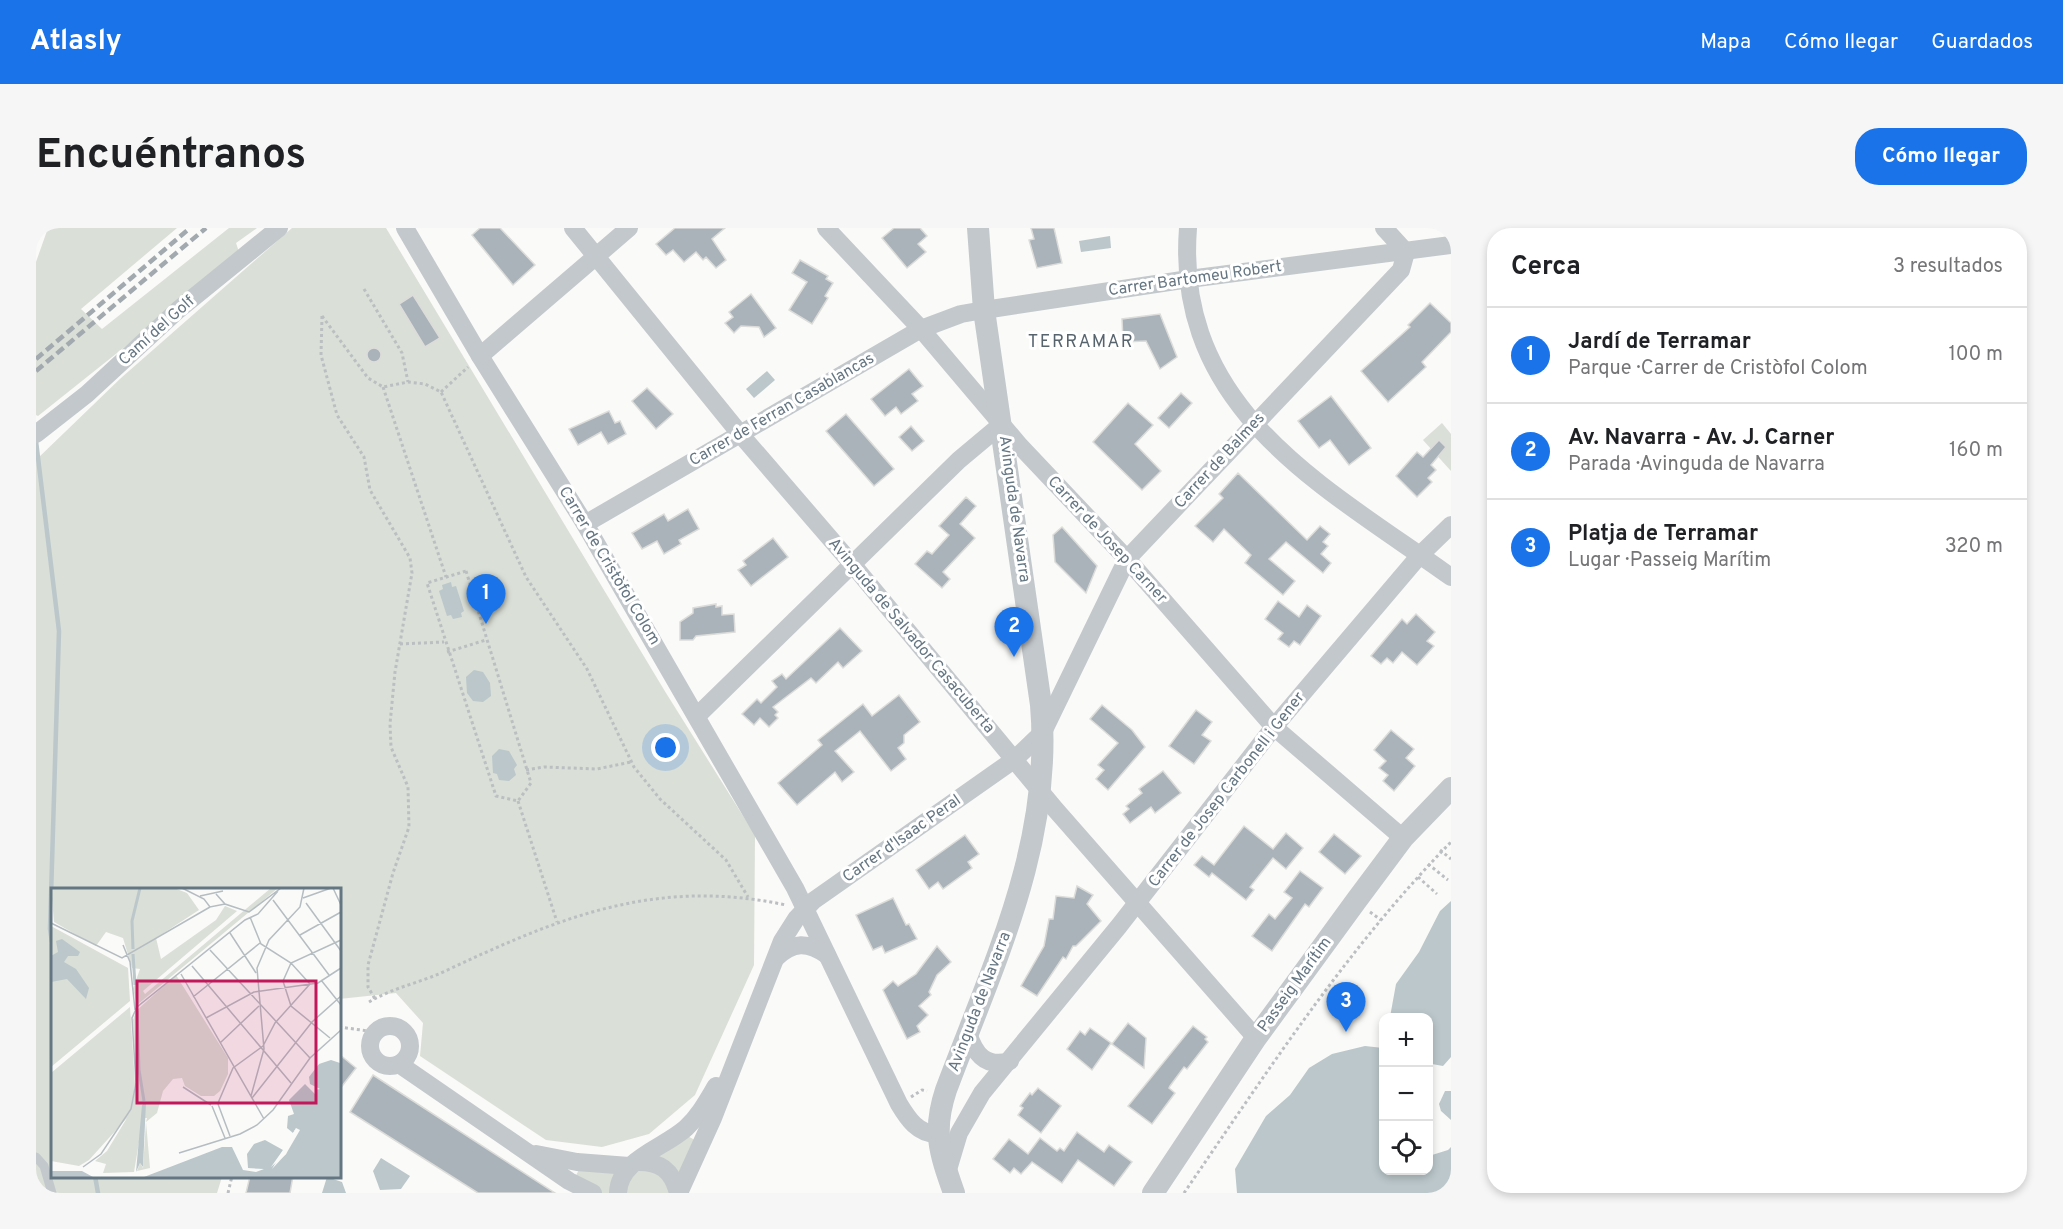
<!DOCTYPE html>
<html lang="es">
<meta charset="utf-8">
<style>
body{margin:0;font-family:Overpass,sans-serif;background:#f6f6f6;color:#202124}
.controls{position:absolute;right:18px;bottom:18px;display:grid;overflow:hidden;border-radius:12px;box-shadow:0 3px 9px #0003}
.controls button{width:54px;height:54px;display:grid;place-items:center;padding:0;border:0;border-bottom:2px solid #e0e0e0;background:#fff;color:#202124;font:30px sans-serif}
.you{position:absolute;left:630px;top:520px;width:21px;height:21px;margin:-15px;border:4px solid #fff;border-radius:50%;background:#1a73e8;box-shadow:0 0 0 9px #1a73e833}
.badge{display:grid;place-items:center;width:39px;height:39px;border-radius:50%;background:#1a73e8;color:#fff;font-size:20px;font-weight:700}
.pin{position:absolute;translate:-50% -50px;filter:drop-shadow(0 2px 3px #0008)}
.pin::after{content:'';position:absolute;top:32px;width:21px;height:18px;background:inherit;clip-path:polygon(0 0,100% 0,50% 100%)}
.list{margin:0;padding:0;list-style:none}
h2{display:flex;justify-content:space-between;align-items:center;height:78px;margin:0;padding:0 24px;font-size:26px}
h2 small{font-size:20px;font-weight:400;color:#757577}
.list li{display:grid;grid-template-columns:39px 1fr auto;gap:18px;align-items:center;box-sizing:border-box;height:96px;padding:0 24px;border-top:2px solid #e0e0e0}
.list b{display:block;font-size:22px;white-space:nowrap}
.list p{margin:0;font-size:20px;white-space:nowrap;color:#757577}
.list em{font-size:20px;font-style:normal;color:#757577}
.icon{flex:none;width:33px;height:33px;fill:none;stroke:currentColor;stroke-width:2;stroke-linecap:round;stroke-linejoin:round}
.map{position:relative;flex:none;width:1415px;height:965px;overflow:hidden;border-radius:24px}
header{display:flex;align-items:center;gap:36px;box-sizing:border-box;height:84px;padding:0 30px;background:#1a73e8;color:#fff}
header strong{font-size:28px}
nav{display:flex;gap:33px;margin-inline-start:auto;font-size:21px}
.intro{display:flex;align-items:center;justify-content:space-between;box-sizing:border-box;height:144px;padding:0 36px}
h1{margin:0;font-size:42px}
.button{padding:15px 27px;border-radius:24px;background:#1a73e8;color:#fff;font-size:21px;font-weight:700}
main{display:flex;gap:36px;padding:0 36px}
aside{flex:1;background:#fff;border-radius:24px;box-shadow:0 3px 9px #0003}
.map>svg:first-child{display:block}
</style>
<header>
<strong>Atlasly</strong>
<nav><a>Mapa</a><a>Cómo llegar</a><a>Guardados</a></nav>
</header>
<div class="intro"><h1>Encuéntranos</h1><a class="button">Cómo llegar</a></div>
<main>
<div class="map">
<svg width="1415" height="965" viewBox="0 0 1415 965">
<rect width="100%" height="100%" fill="#fafaf8"/>
<g fill="#dadfd7">
<polygon points="12,0 141,0 45,81 66,101 193,0 221,0 200,15 204,27 2,188 0,187 0,34"/>
<polygon points="256,0 350,0 630,465 719,607 718,737 659,867 613,906 566,919 510,912 384,828 387,795 360,765 303,771 303,662 16,662 16,948 186,949 181,965 0,965 0,232 85,150"/>
<polygon points="1406,195 1415,206 1415,243 1387,212"/>
<polygon points="650,907 662,914 647,951 622,931 622,926"/>
<polygon points="544,939 580,939 576,965 563,965 539,950"/>
<polygon points="599,941 623,942 634,965 587,965"/>
</g>
<g fill="#bbc7cb">
<polygon points="1074,8 1075,20 1045,24 1043,13"/>
<polygon points="731,143 739,152 718,170 710,161"/>
<polygon points="415,354 416,359 420,358 428,383 425,385 426,389 417,391 415,387 411,388 403,363 407,361 406,357"/>
<polygon points="438,442 447,444 454,455 455,468 447,474 437,473 431,465 430,449"/>
<polygon points="463,521 473,523 481,537 478,541 480,547 473,553 463,552 461,546 457,545 456,528"/>
<polygon points="1415,673 1415,829 1407,838 1396,836 1393,832 1392,790 1354,789 1360,756 1383,724 1404,683"/>
<polygon points="1329,818 1347,820 1348,942 1392,942 1393,924 1396,927 1412,922 1415,919 1415,965 1201,965 1199,941 1230,888 1254,867 1273,840 1296,826"/>
<polygon points="1409,863 1415,863 1415,892 1405,883 1403,876"/>
<polygon points="345,930 374,948 365,961 344,962 337,943"/>
<polygon points="291,949 306,954 310,965 286,965"/>
</g>
<g fill="none" stroke-linecap="round" stroke-linejoin="round">
<g stroke="#bbc7cb" stroke-width="4.5">
<polyline points="0,213 23,403 14,701 16,714"/>
<polyline points="59,948 62,965"/>
</g>
</g>
<g fill="#aab3b9" stroke="#dcdcda" stroke-width="1.5">
<polygon points="444,0 464,0 499,37 477,57 436,7"/>
<polygon points="639,0 689,0 676,11 690,32 680,40 670,29 667,32 660,24 648,34 637,22 630,27 620,16"/>
<polygon points="858,0 884,0 891,8 882,16 890,24 871,40 846,10"/>
<polygon points="995,0 1018,0 1026,35 1001,40 993,12 998,11"/>
<polygon points="764,32 792,48 790,51 797,55 789,68 792,70 776,96 753,82 771,54 756,45"/>
<polygon points="715,66 740,100 728,109 723,99 705,98 698,105 689,95 697,89 693,84"/>
<polygon points="377,67 404,110 389,119 363,76"/>
<polygon points="1394,75 1415,95 1415,104 1386,134 1390,139 1352,174 1325,143 1374,99 1372,97"/>
<polygon points="1124,86 1141,129 1124,141 1110,113 1087,114 1086,91"/>
<circle cx="338" cy="127" r="7"/>
<polygon points="873,141 887,158 876,166 882,173 865,186 860,179 849,188 835,171"/>
<polygon points="611,160 637,186 620,201 596,173"/>
<polygon points="1145,165 1156,175 1133,200 1122,190"/>
<polygon points="1295,168 1335,220 1313,237 1294,212 1283,220 1262,193"/>
<polygon points="1092,175 1117,197 1099,216 1125,243 1106,262 1057,214"/>
<polygon points="573,183 579,195 584,193 590,206 572,216 565,204 542,217 533,201"/>
<polygon points="810,186 858,241 838,258 790,203"/>
<polygon points="875,198 888,213 876,223 863,209"/>
<polygon points="1403,212 1410,219 1395,237 1400,242 1392,250 1396,254 1381,269 1360,248 1381,224 1387,229"/>
<polygon points="1202,245 1271,312 1284,298 1294,306 1287,314 1292,318 1285,326 1295,335 1287,345 1250,314 1233,331 1259,353 1247,367 1209,335 1215,327 1188,301 1177,314 1159,298 1187,270 1183,266"/>
<polygon points="930,269 940,278 924,296 939,310 907,344 914,351 906,360 879,336 891,323 896,326 913,307 903,298"/>
<polygon points="652,281 663,301 643,312 645,316 628,326 621,313 606,321 596,305 628,286 632,293"/>
<polygon points="1026,299 1061,338 1050,365 1019,334 1017,307"/>
<polygon points="737,310 752,329 715,358 702,342 710,337 707,333"/>
<polygon points="1242,373 1263,389 1271,377 1285,388 1264,417 1258,413 1253,419 1242,411 1247,405 1229,391"/>
<polygon points="680,376 680,379 686,378 686,387 698,386 699,404 660,408 657,412 644,412 644,394 657,385 657,380"/>
<polygon points="1380,386 1399,404 1391,413 1398,418 1381,437 1366,424 1357,435 1351,430 1345,436 1335,428 1366,391 1371,396"/>
<polygon points="804,400 826,423 807,440 802,434 780,455 775,450 737,479 742,484 739,487 742,490 733,499 724,490 718,497 706,486 721,471 725,475 741,459 736,453 746,446 750,451"/>
<polygon points="863,467 884,494 868,507 868,515 862,520 870,531 855,543 824,503 799,523 818,544 806,554 799,544 761,577 742,555 786,517 782,512 827,476 836,488"/>
<polygon points="1066,477 1096,502 1109,519 1072,562 1060,551 1068,542 1062,537 1082,515 1054,491"/>
<polygon points="1160,482 1176,494 1166,507 1175,513 1158,536 1133,518"/>
<polygon points="1355,502 1378,521 1370,530 1379,538 1358,563 1347,553 1352,547 1343,540 1350,533 1338,522"/>
<polygon points="1127,543 1145,565 1119,585 1115,579 1094,595 1087,586 1093,581 1090,578 1106,565 1103,561"/>
<polygon points="1208,598 1237,621 1250,605 1267,620 1250,641 1237,630 1214,659 1218,662 1210,672 1176,645 1173,649 1158,637 1166,628 1178,637"/>
<polygon points="1298,606 1325,628 1309,646 1283,624"/>
<polygon points="929,607 943,626 932,634 936,640 907,661 902,654 893,661 880,642"/>
<polygon points="1264,643 1287,660 1273,679 1269,676 1236,723 1216,708 1233,686 1239,691 1256,670 1248,664"/>
<polygon points="1041,658 1057,667 1051,676 1065,693 1040,718 1037,718 1030,731 1027,729 1001,768 985,758 1008,718 1013,691 1017,691 1020,668 1038,670"/>
<polygon points="857,670 870,697 873,696 881,711 849,725 846,718 837,722 820,687"/>
<polygon points="901,718 915,734 901,747 893,764 895,767 883,778 892,787 881,798 884,804 871,811 847,762 857,753 862,758 880,746"/>
<polygon points="1092,795 1110,810 1108,840 1076,816"/>
<polygon points="1157,798 1171,809 1169,811 1172,814 1151,841 1148,839 1134,858 1133,860 1139,865 1116,896 1092,878"/>
<polygon points="1054,800 1075,815 1056,842 1031,821 1044,803 1049,807"/>
<polygon points="303,826 320,840 303,862"/>
<polygon points="337,847 519,965 442,965 314,884"/>
<polygon points="1002,860 1025,878 1005,905 982,887 987,880 984,878 994,865 996,867"/>
<polygon points="1041,904 1068,924 1073,917 1096,934 1078,958 1042,932 1026,955 996,934 985,946 978,940 974,945 957,931 973,911 992,926 1004,910 1021,923 1024,920 1028,923"/>
<polygon points="214,948 257,948 254,965 210,965"/>
</g>
<g fill="none" stroke-linecap="round" stroke-linejoin="round">
<g stroke="#bbbfc2" stroke-width="3" stroke-dasharray="3 3" stroke-linecap="butt">
<polyline points="328,61 366,125 372,154"/>
<polyline points="286,88 332,150 347,159 372,154 389,156 405,164 490,349 551,441 598,539 624,571 690,632 712,669"/>
<polyline points="286,88 285,127 301,187 328,229 334,262 374,330 376,345 359,444 354,496 355,519 372,559 373,599 357,645 332,737 332,759 339,771"/>
<polyline points="347,159 410,349"/>
<polyline points="405,164 432,139"/>
<polygon points="430,343 495,555 482,573 460,568 391,355"/>
<polyline points="364,416 408,414"/>
<polyline points="411,424 450,412"/>
<polyline points="490,542 508,539 561,541 595,534"/>
<polyline points="482,573 521,694"/>
<polyline points="1404,622 1415,631"/>
<polyline points="1392,636 1412,652"/>
<polyline points="1382,649 1401,666"/>
<polyline points="1334,684 1345,692"/>
<path d="M333,774c21,-13 49,-19 72,-29 117,-55 213,-96 345,-68"/>
<polyline points="303,799 340,804"/>
<polyline points="875,869 886,862 891,863"/>
<polyline points="192,965 196,948"/>
<path d="M1148,965c83,-121 164,-246 267,-351"/>
</g>
<polyline stroke="#c3c8cc" stroke-width="9" points="0,929 8,938 16,965"/>
<g stroke="#c3c8cc" stroke-width="18">
<path d="M369,0l75,128 105,168 210,364 104,216c9,15 19,30 38,30"/>
<polyline points="537,0 705,207 817,337 1019,581 1220,810"/>
<polyline points="790,0 885,101 984,218 1091,331 1238,499 1367,610"/>
<path d="M1152,0c-14,182 136,258 263,349"/>
<polyline points="1348,0 1370,24"/>
<polyline points="444,128 593,0"/>
<polyline points="0,206 51,166 142,82 243,0"/>
<polyline points="549,296 885,101 925,86 948,82 1153,51 1415,17"/>
<polyline points="661,488 923,232 966,196"/>
<path d="M740,730c17,-17 32,-16 51,-3"/>
<circle cx="354" cy="818" r="20"/>
<path d="M932,805c7,22 18,35 42,28"/>
<polyline points="363,836 533,953 557,965"/>
<polyline points="500,926 541,934 593,938"/>
<path d="M600,934c24,-1 36,8 42,31"/>
<polyline points="911,945 923,905 946,865 1083,698 1238,499 1384,327 1415,297"/>
<path d="M582,965c1,-34 46,-45 68,-65 13,-12 21,-27 30,-42"/>
<polyline points="643,965 677,890 746,713 760,691 777,673 979,531 1007,504 1091,331 1365,42 1370,24"/>
</g>
<g stroke="#c3c8cc" stroke-width="22">
<path d="M918,965c-14,-40 -22,-61 -8,-103 47,-126 107,-246 95,-385l-57,-395 -6,-82"/>
<polyline points="1117,965 1220,810 1320,673 1367,610 1415,560"/>
</g>
<g stroke="#a2aab0" stroke-width="4.5" stroke-dasharray="9 4.5" stroke-linecap="butt">
<polyline points="0,131 154,0"/>
<polyline points="0,143 170,0"/>
</g>
</g>
<g text-anchor="middle" dominant-baseline="central" stroke-width="6" stroke-linejoin="round" paint-order="stroke">
<g font-size="16" fill="#657683" stroke="#fff">
<text transform="translate(1159 51) rotate(-8)">Carrer Bartomeu Robert</text>
<text transform="translate(121 103) rotate(-42)">Camí del Golf</text>
<text transform="translate(746 182) rotate(-30)">Carrer de Ferran Casablancas</text>
<text transform="translate(1184 233) rotate(-47)">Carrer de Balmes</text>
<text transform="translate(978 281) rotate(82)">Avinguda de Navarra</text>
<text transform="translate(1071 312) rotate(47)">Carrer de Josep Carner</text>
<text transform="translate(573 338) rotate(59)">Carrer de Cristòfol Colom</text>
<text transform="translate(875 408) rotate(50)">Avinguda de Salvador Casacuberta</text>
<text transform="translate(1191 562) rotate(-52)">Carrer de Josep Carbonell i Gener</text>
<text transform="translate(866 611) rotate(-35)">Carrer d'Isaac Peral</text>
<text transform="translate(1259 757) rotate(-54)">Passeig Marítim</text>
<text transform="translate(944 774) rotate(-69)">Avinguda de Navarra</text>
</g>
<g font-size="18" letter-spacing="1.5" fill="#57646e" stroke="#fff">
<text x="1045" y="114">TERRAMAR</text>
</g>
</g>
<g transform="translate(15 660)">
<rect width="290" height="290" fill="#fafaf8"/>
<path d="M0,0h123l13,5 12,17 -43,28 5,21 55,-39 9,-14 12,5 -94,80 2,3 126,-106h7l-141,117 -4,-16 7,-20 -8,-1 -9,-30 -17,-6 -10,14 -42,-24zM0,38l77,42 2,33 -79,66zM125,87l52,83v16l-8,17 -6,5h-13l-16,-10 -3,-8 -9,1 -10,12 -6,22 -11,9 4,46 -13,3 3,-8 3,5 3,-46 1,-4h-4l-9,54 -31,1 3,-9 -11,-3 12,-10 20,-33 -38,42 -10,6 -28,-5v-88l79,-66 5,77 -3,23 4,-24 -3,-63 3,-9z" fill="#dadfd7"/>
<path d="M11,51l18,13 -2,4h-10l-4,6 12,7 13,19 -3,11 -19,-20 -16,3v-26l7,-4 -2,-11zM280,172l9,3v114h-196l78,-30h10l11,23 13,2 8,-3 -16,-1 -1,-14 7,-10 11,-4 18,10 -12,17 15,-13 10,-26 -3,5 -6,-5 1,-12 6,-2 -5,-14 16,-16 12,12 -2,-6 5,-1 -10,-5 -1,-7 10,-13zM95,214l-3,65 -3,-4 -4,9 6,-67zM0,283h31l11,6h-42z" fill="#bbc7cb"/>
<path d="M245,240l4,2 -14,24 -14,15z" fill="#fafaf8"/>
<path fill="none" stroke="#bbc7cb" stroke-width="3" d="M82,61l-1,-28 8,-33M82,66l2,31M86,123l2,59 5,31"/>
<path fill="none" stroke="#b5bdc2" stroke-width="1.5" d="M131,0l22,11 6,8 15,-3M282,0l8,17M165,6l9,10 24,8 32,-24M149,8l23,-5M252,10l28,-10M222,12l56,75M255,15l35,48M199,29l11,27 30,19 19,21M0,35l71,35 88,-51M179,45l26,40M249,47l41,-23M72,57l7,17 5,48M159,62l100,108M141,78l99,117M130,86l83,145M270,92l20,25M142,109l67,-54M155,130l48,-26 64,-9 23,-15M279,150l-39,-32 -8,-25 8,-18 50,-23M169,155l39,-37M132,199l28,18M200,208l13,-47 -7,-81 12,-28 31,-33 4,-19M201,210l60,-76 29,-26M167,215l15,-35 30,-22 12,-23 35,-39M167,216l12,32M161,218l13,32M128,265l61,-19 17,-9 16,-15 37,-52 31,-28M32,279l18,-13 30,-45 5,-26 -4,-65 5,-11 108,-87 13,-6 20,-23"/>
<path fill="#c2185b" fill-opacity="0.15" stroke="#c2185b" stroke-width="3" d="M86,93h179v122h-179z"/>
<rect width="290" height="290" fill="none" stroke="#657683" stroke-width="3"/>
</g>
</svg>
<div class="controls">
<button>+</button>
<button>−</button>
<button><svg class="icon" aria-label="locate" viewBox="0 0 24 24"><circle cx="12" cy="12" r="6"/><path d="M12 2v4M12 18v4M2 12h4M18 12h4"/></svg></button>
</div>
<div class="you"></div>
<div class="pin badge" style="left:450px;top:396px">1</div>
<div class="pin badge" style="left:978px;top:429px">2</div>
<div class="pin badge" style="left:1310px;top:804px">3</div>
</div>
<aside>
<h2>Cerca<small>3 resultados</small></h2>
<ul class="list">
<li><span class="badge">1</span><div><b>Jardí de Terramar</b><p>Parque · Carrer de Cristòfol Colom</p></div><em>100 m</em></li>
<li><span class="badge">2</span><div><b>Av. Navarra - Av. J. Carner</b><p>Parada · Avinguda de Navarra</p></div><em>160 m</em></li>
<li><span class="badge">3</span><div><b>Platja de Terramar</b><p>Lugar · Passeig Marítim</p></div><em>320 m</em></li>
</ul>
</aside>
</main>
